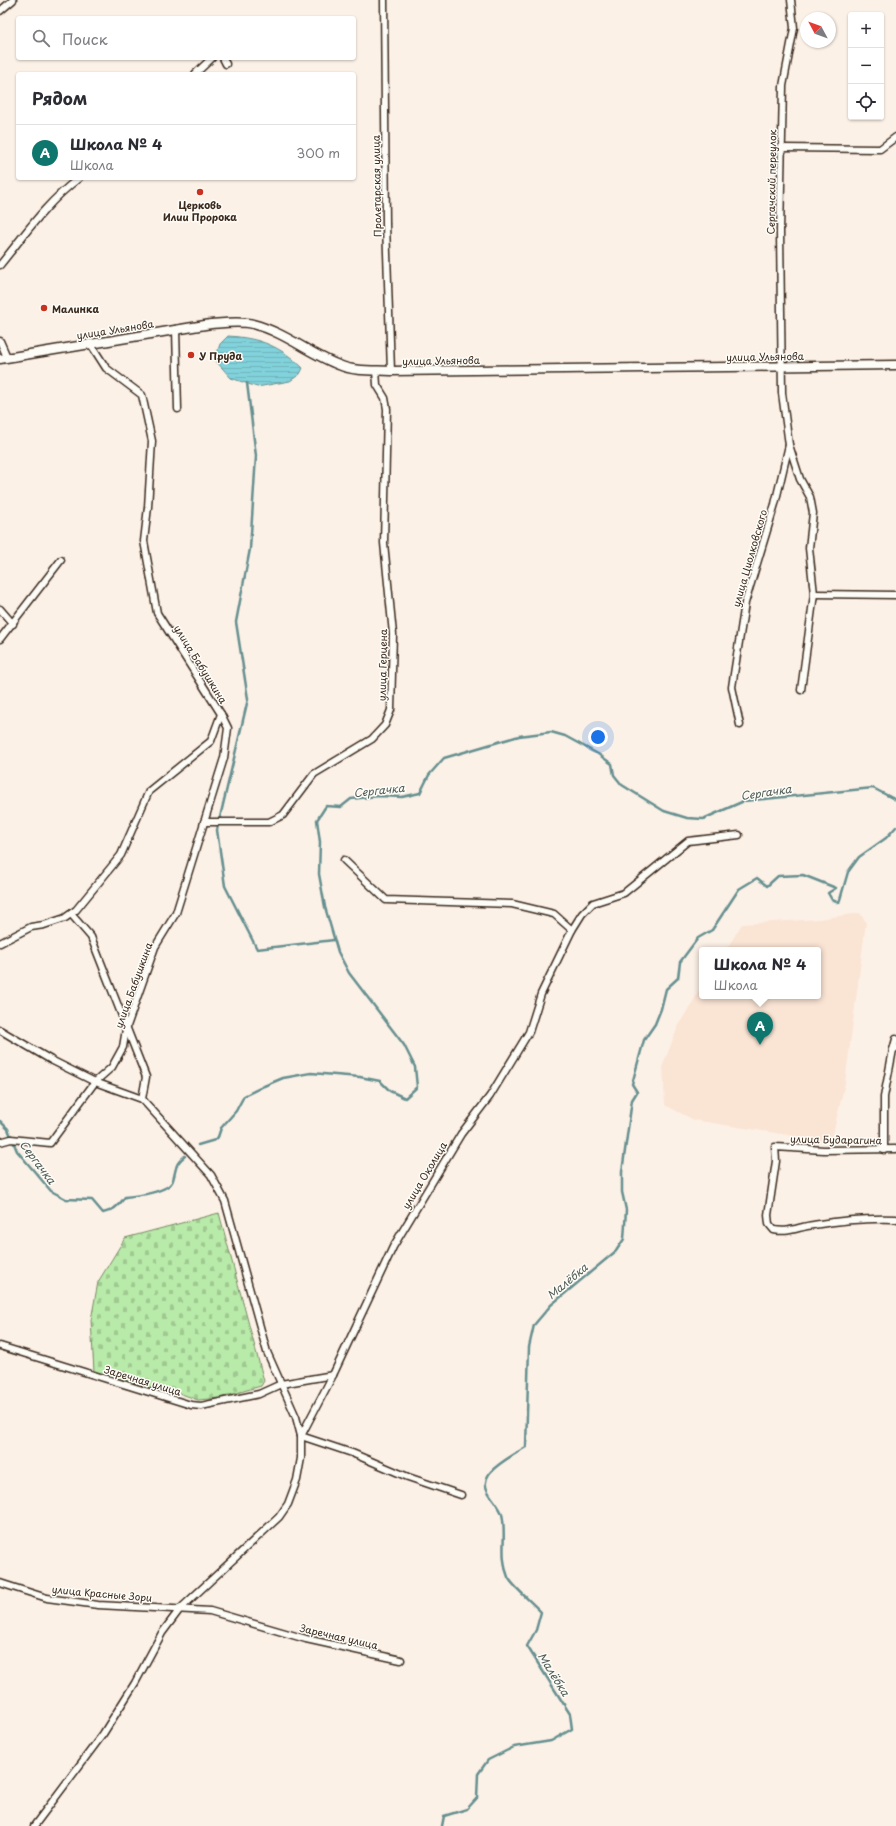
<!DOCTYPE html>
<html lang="ru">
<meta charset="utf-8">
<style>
body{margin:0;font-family:"Playpen Sans",sans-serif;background:#f7f7f7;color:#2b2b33}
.controls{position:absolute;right:12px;top:12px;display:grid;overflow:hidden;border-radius:4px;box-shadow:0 1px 3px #0004}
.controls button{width:36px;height:36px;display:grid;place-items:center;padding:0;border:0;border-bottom:1px solid #e1e1e2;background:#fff;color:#2b2b33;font:20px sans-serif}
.compass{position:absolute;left:800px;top:12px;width:36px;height:36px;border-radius:50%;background:#fff;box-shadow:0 1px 3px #0004;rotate:311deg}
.you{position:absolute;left:598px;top:737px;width:14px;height:14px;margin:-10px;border:3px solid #fff;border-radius:50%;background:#1a73e8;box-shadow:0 0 0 6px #1a73e833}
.badge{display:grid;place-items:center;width:26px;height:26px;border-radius:50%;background:#0f766e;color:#fff;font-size:13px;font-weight:700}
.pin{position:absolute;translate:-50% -33px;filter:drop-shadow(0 1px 2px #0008)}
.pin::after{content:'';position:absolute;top:21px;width:14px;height:12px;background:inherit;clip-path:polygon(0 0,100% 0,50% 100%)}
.popup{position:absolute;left:699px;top:947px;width:122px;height:52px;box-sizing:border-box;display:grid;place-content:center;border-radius:4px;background:#fff;filter:drop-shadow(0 1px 3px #0005);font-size:13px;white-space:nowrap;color:#7c7c81}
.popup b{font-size:15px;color:#2b2b33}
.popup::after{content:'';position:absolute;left:50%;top:100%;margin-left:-8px;border:8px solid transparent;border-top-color:#fff}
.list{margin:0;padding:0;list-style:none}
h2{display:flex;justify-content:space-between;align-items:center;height:52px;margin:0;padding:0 16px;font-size:17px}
h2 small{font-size:13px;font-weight:400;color:#7c7c81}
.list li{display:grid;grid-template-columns:26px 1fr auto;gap:12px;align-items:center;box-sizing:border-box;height:56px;padding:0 16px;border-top:1px solid #e1e1e2}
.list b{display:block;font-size:15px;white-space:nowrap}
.list p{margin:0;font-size:13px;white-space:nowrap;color:#7c7c81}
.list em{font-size:13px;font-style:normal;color:#7c7c81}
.icon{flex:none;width:22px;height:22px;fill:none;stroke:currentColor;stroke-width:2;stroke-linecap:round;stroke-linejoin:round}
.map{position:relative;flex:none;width:896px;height:1826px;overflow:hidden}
.search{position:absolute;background:#fff;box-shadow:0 1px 3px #0004;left:16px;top:16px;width:340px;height:44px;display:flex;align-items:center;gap:10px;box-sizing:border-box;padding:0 14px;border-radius:4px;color:#7c7c81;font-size:15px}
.panel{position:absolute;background:#fff;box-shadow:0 1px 3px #0004;left:16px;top:72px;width:340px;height:108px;border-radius:4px}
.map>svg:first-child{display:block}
</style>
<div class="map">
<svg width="896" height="1826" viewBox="0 0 896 1826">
<defs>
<pattern id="cemetery-stones" width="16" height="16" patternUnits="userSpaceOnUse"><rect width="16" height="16" fill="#b8eaa9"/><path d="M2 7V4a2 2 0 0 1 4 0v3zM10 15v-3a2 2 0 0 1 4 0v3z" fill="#9fc991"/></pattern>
<pattern id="water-rules" width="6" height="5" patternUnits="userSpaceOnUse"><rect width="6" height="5" fill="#81d2db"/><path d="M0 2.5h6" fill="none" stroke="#70b4bc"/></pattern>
</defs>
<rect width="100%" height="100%" fill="#fcf1e7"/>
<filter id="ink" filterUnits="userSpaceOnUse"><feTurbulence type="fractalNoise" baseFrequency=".025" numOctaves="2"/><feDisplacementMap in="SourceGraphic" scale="8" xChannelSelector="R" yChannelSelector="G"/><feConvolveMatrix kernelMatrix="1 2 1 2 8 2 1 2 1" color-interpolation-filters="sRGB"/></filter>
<g filter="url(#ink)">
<polygon fill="#fae4d4" points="860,913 866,922 845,1083 831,1142 694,1120 665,1105 663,1065 679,1024 702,987 702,996 818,996 818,950 726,950 742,924 819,919"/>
<polygon fill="url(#cemetery-stones)" stroke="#7a8a64" points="219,1213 264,1381 261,1386 219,1398 198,1400 168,1389 150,1388 94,1372 91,1320 98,1282 125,1238"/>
<path fill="url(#water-rules)" stroke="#658f8f" d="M228,336c32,2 52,10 75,32l-3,6 -10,7 -33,6 -26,-9 -16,-18 5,-16z"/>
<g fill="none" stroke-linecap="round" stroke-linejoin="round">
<g stroke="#658f8f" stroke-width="2.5">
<polyline points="247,383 256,456 250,549 236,622 248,699 217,830 225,886 257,949 334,940"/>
<path d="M0,1121l8,8 9,22 34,40 15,8 26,1 11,13c10,-2 16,-7 22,-16 11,-1 45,-5 48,-17 4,-13 1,-15 12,-24"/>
<polyline points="198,1145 215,1140 218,1137 221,1128 236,1111 244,1096 264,1086 283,1078 311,1073 360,1077 380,1081 390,1091 405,1098 417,1087 415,1067 404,1045 349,973 338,952 325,907 319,874 320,842 317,820 326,806 341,807 351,799 379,796 402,797 420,793 429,775 444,758 519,736 551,732 565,736 598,754 612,764 614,775 622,785 664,811 687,818 703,819 744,801 873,788 896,800"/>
<path d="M442,1826l2,-10 23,-7 10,-11 1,-24 10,-14 26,-13 37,-6 21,-12 -2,-15 -43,-68 9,-16 5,-18c-7,-8 -30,-27 -33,-35 -9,-22 -1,-42 -6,-63 -4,-14 -24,-24 -13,-40 7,-10 26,-20 37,-27l3,-100 5,-22 17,-20 65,-54 8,-12 2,-29 -4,-18v-20l10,-72 5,-8 -5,-8 12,-44 11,-16 6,-15 5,-20 12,-11 2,-16 18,-24 14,-8 27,-41 18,-11 10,8 11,-10 25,-1 33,13 -8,5 4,7 7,3 9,-31 11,-15 27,-19 10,-11"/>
</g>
<g stroke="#3b2a1e" stroke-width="9">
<g id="minor">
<polyline points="384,0 386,224 391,371"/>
<polyline points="0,11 13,0"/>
<polyline points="223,58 226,64"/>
<polyline points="195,74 212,58"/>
<polyline points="782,148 880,149 896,137"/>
<path d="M0,265c26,-32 46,-62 79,-87"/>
<polyline points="176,329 178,409"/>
<polyline points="0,341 7,357"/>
<polyline points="789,445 800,479 810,497 813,513 809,548 814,594 801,690"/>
<polyline points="814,594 896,595"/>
<polyline points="0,609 13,624"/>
<polyline points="0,639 61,560"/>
<polyline points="740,725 732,687 745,603 775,504 789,445 782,393 780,232 783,86 794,28 791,0"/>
<polyline points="204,822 269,822 283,815 314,774 372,739 385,725 391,710 393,634 384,543 387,409 385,398 377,385 376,370"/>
<polyline points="344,860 386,900 512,904 554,914 572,930"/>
<polyline points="71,914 91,937 146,1077 142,1099"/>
<polyline points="0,943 31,927 44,925 65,918 76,910 121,855 149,791 211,741 221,714 157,613 144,541 148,507 152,441 142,395 106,368 90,343"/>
<polyline points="0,1030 51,1060 95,1082 142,1099 211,1175 225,1201 267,1352 296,1417 301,1436 301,1458 297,1480 288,1504 279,1517 180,1609 162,1633 135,1683 103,1734 34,1826"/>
<polyline points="893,1050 896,1039"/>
<polyline points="0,1142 11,1139 50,1143 95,1082 112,1067 123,1047 126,1029 155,947 176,913 224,758 228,728 221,714"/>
<path d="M896,1149l-72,1 -49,-3 1,14 -8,54 1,9 5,6c16,3 24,-3 39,-5 24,-4 58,-7 83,-6"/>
<polyline points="884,1150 884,1097 893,1050 896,1048"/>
<polyline points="0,1346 191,1405 201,1406 259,1394 281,1384 333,1375"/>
<polyline points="301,1436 333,1375 393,1247 461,1134 490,1096 529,1032 541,994 572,930 582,914 593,903 624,893 688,841 739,835"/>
<polyline points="301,1436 352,1453 408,1477 461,1495"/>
<polyline points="0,1583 47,1598 98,1605 210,1611 306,1639 401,1660"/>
</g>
</g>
<g stroke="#3b2a1e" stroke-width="11">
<path id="secondary" d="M0,359l211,-35c14,-1 29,-3 42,0 31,8 57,30 86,41 16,7 35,5 52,6l505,-6"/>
</g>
<use href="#minor" stroke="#fdfcf7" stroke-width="6"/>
<use href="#secondary" stroke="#fdfcf7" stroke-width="8"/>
</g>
</g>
<g fill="#c8321e" stroke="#fdfcf7" stroke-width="1.5">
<circle cx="200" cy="192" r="4"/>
<circle cx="44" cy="308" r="4"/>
<circle cx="191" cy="355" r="4"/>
</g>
<g text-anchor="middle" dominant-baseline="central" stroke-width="3" stroke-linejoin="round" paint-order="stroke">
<g font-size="10" fill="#3b2a1e" stroke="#fdfcf7">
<text transform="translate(771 182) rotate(-89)">Сергачский переулок</text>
<text transform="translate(376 186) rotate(-91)">Пролетарская улица</text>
<text transform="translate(115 329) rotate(-9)">улица Ульянова</text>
<text transform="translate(765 356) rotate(-1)">улица Ульянова</text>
<text transform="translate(441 360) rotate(-1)">улица Ульянова</text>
<text transform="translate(749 558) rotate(-74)">улица Циолковского</text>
<text transform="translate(201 664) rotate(58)">улица Бабушкина</text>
<text transform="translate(382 665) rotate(-89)">улица Герцена</text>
<text transform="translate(133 985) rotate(-70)">улица Бабушкина</text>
<text transform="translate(836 1139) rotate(1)">улица Бударагина</text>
<text transform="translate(424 1175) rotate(-59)">улица Околица</text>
<text transform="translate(143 1380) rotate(17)">Заречная улица</text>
<text transform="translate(102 1593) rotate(5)">улица Красные Зори</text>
<text transform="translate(339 1636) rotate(13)">Заречная улица</text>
</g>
<g font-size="10" font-weight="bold" fill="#3b2a1e" stroke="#fdfcf7" text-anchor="start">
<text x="200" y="204" text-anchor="middle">Церковь<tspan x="200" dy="12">Илии Пророка</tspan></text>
<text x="52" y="308">Малинка</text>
<text x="199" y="355">У Пруда</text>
</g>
<g font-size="11" font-style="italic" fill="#505c57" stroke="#fdfcf7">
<text transform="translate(379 790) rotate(-6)">Сергачка</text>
<text transform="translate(766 792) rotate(-8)">Сергачка</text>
<text transform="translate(38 1162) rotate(53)">Сергачка</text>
<text transform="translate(567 1281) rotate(-40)">Малёбка</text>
<text transform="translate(554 1674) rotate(58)">Малёбка</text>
</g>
</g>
</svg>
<div class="controls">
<button>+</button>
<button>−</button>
<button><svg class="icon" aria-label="locate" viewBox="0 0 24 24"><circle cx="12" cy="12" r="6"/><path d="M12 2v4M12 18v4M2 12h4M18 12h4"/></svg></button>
</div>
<svg class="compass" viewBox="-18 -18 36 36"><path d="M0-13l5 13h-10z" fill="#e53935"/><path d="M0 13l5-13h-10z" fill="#7c7c81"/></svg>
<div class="you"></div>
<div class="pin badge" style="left:760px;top:1045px">A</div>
<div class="popup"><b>Школа № 4</b>Школа</div>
<div class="search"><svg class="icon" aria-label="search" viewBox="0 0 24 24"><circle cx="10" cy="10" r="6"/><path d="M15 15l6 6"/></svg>Поиск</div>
<section class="panel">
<h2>Рядом<small></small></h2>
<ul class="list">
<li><span class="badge">A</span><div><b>Школа № 4</b><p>Школа</p></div><em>300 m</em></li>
</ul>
</section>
</div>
